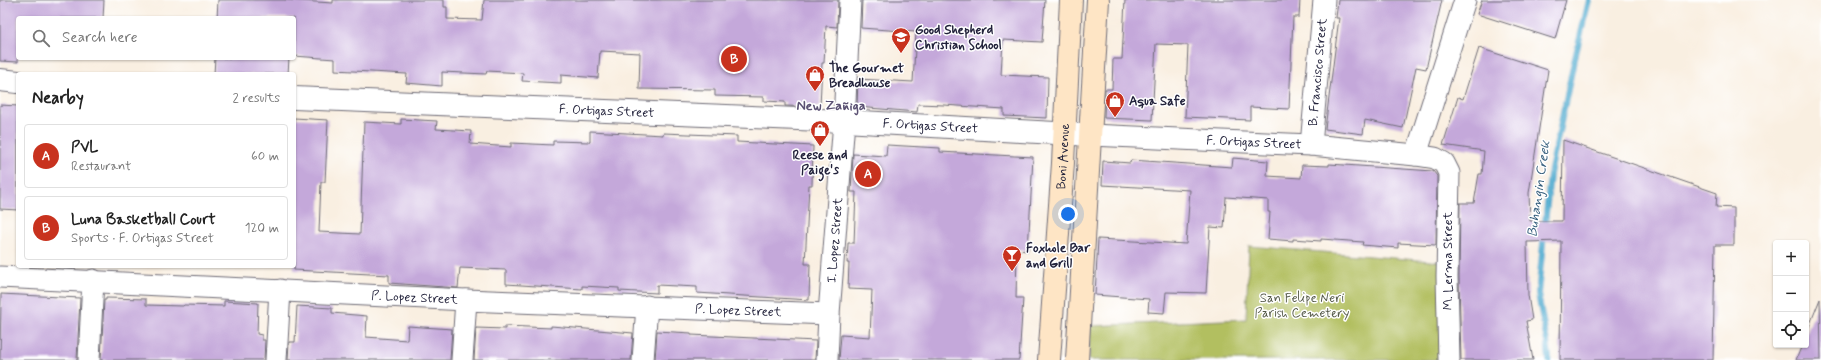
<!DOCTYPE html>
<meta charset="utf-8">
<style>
body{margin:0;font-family:Mynerve,sans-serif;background:#f6f6f6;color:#222}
.controls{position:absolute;right:12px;bottom:12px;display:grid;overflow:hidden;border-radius:4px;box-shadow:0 1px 3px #0004}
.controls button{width:36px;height:36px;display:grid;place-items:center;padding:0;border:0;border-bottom:1px solid #e0e0e0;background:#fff;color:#222;font:20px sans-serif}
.you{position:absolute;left:1068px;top:214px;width:14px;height:14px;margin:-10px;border:3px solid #fff;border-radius:50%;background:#1a73e8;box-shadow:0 0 0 6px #1a73e833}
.badge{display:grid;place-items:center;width:26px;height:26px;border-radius:50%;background:#c8321e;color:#fff;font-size:13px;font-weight:700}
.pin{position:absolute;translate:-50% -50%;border:2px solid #fff;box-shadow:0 1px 4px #0006}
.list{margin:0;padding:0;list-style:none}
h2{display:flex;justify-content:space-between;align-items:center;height:52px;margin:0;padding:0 16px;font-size:17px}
h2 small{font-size:13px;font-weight:400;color:#767676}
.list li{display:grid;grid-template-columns:26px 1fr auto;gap:12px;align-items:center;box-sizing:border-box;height:64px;margin:0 8px 8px;padding:0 8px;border:1px solid #e0e0e0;border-radius:4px}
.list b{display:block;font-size:15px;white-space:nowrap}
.list p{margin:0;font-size:13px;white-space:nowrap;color:#767676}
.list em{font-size:13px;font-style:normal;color:#767676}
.icon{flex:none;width:22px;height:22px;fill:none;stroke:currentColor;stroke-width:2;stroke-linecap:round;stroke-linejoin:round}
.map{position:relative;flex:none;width:1821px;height:360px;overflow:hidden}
.search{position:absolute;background:#fff;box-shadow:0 1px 3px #0004;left:16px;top:16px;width:280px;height:44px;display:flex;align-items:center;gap:10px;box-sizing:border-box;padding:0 14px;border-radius:4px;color:#767676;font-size:15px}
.panel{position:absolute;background:#fff;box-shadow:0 1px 3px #0004;left:16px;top:72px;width:280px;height:196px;border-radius:4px}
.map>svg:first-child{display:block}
</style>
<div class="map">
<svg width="1821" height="360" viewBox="0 0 1821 360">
<rect width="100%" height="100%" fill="#fff"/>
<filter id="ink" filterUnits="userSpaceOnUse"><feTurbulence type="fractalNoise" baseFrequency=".025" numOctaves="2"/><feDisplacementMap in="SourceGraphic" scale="8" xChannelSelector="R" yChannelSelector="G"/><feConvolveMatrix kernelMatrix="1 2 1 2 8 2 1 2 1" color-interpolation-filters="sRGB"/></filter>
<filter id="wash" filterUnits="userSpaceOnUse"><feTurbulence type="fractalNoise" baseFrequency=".012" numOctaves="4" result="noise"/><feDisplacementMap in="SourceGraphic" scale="16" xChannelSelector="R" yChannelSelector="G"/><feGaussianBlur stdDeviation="0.9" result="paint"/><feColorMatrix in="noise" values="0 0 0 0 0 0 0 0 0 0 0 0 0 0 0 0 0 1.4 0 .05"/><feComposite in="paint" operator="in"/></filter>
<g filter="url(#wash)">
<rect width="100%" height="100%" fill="#f9efe1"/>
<polygon fill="#b2bf61" stroke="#6a704e" points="1249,246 1442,262 1443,360 1089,360 1090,326 1246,319"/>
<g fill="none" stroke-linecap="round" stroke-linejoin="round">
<polyline stroke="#51abcf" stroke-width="6" points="1549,360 1548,348 1538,294 1550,174 1573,66 1589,0"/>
</g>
<g id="blocks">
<g fill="#c4a8da">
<polygon points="0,0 104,0 103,18 18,18 18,62 0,61"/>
<polygon points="218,0 283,0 333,3 333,0 444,0 444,7 447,7 447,19 482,20 484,0 838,0 837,27 826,26 824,63 822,63 820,107 785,106 785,102 764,101 764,97 715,96 715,90 639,89 640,53 600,51 598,78 561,75 561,83 522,81 523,73 487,71 486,74 442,72 442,86 406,83 407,74 335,70 335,59 294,56 294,18 217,18"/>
<polygon points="862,0 1045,0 1042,42 1003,40 1001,75 1048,77 1047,118 1004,116 1004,109 944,105 918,104 917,112 857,107 858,79 913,82 916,32 861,28"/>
<polygon points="1125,0 1300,0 1299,17 1293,17 1289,109 1250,107 1250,120 1185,117 1188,45 1156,44 1152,120 1104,118 1105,89 1112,89 1113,59 1122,59"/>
<polygon points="1338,0 1442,0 1426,69 1416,67 1403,128 1365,120 1363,134 1325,129 1339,18 1336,18"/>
<polygon points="1482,0 1566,0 1555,39 1477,14"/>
<polygon points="1479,48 1548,70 1529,193 1530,221 1562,221 1563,140 1717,193 1716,207 1734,208 1734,245 1715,245 1713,360 1560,360 1561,241 1527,242 1528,295 1532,320 1526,321 1533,360 1461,360 1459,277 1460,203 1474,203 1479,174 1482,174 1484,151 1443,145 1458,97 1463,99"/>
<polygon points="215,58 289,58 288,74 214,74"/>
<polygon points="0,105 18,106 18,210 0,209"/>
<polygon points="294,118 328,120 325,182 321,182 319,232 360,234 364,122 401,124 401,119 437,121 436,129 471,131 470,144 511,147 511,143 553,145 553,141 590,142 590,131 663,135 663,133 737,136 737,142 813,146 812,185 809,185 805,264 810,264 809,300 697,293 697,287 657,285 657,293 619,291 619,288 582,286 582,289 506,284 506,270 460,268 458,288 389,283 389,275 294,270"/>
<polygon points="887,145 940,148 940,152 1033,157 1028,251 1017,250 1016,298 1023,298 1019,360 839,360 841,335 870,337 872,290 848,289 849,263 847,263 848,243 854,243 856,192 851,192 853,154 886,156"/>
<polygon points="1233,158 1268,161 1267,176 1301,178 1302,165 1329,166 1329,164 1433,171 1437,176 1436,245 1398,243 1398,248 1362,245 1363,242 1321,239 1321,241 1293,239 1293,241 1268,239 1270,212 1268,212 1268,200 1226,197 1224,228 1210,227 1206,293 1166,292 1164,313 1148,312 1149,299 1095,295 1098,239 1186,244 1190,190 1102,185 1103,161 1130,163 1131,160 1232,167"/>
<polygon points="1,294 80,298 77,360 0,360"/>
<polygon points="106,298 146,299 146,305 183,306 184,305 224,306 224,301 258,303 257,334 262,335 262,340 265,340 264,360 101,360 104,300 106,300"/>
<polygon points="1820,299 1821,360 1796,360 1802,345 1806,345 1806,334"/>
<polygon points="297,306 332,308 332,313 367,316 366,337 407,340 408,326 452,329 450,360 288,360 289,342 295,342"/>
<polygon points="505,326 551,328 551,326 633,333 631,360 474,360 476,328 505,329"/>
<polygon points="657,331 691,333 691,335 816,341 815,360 655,360"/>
</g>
</g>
</g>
<g filter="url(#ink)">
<use href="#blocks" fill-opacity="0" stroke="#6d6a75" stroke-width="1"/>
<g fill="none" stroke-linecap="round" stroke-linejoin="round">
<g stroke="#6d6a75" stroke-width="23">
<g id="minor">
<path id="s1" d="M1091,135l220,10 105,10 19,3 9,5 5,10 -2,104 2,83"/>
<path id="s2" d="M1311,145l13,-145"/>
<polyline points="1416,155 1465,0"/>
<path id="s3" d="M0,277l466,23 363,14"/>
<polyline points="89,360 93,280"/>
<polyline points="276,360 280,290"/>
<polyline points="462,360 466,300"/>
<polyline points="643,360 647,306"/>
<path id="s4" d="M827,360l2,-46 15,-193 6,-121"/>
</g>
</g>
<g stroke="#6d6a75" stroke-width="24">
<g id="tertiary">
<polyline points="0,80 18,82"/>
<path id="s5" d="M294,98l550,23 247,14"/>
</g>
</g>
<g stroke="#6d6a75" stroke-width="24">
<g id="secondary">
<path id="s6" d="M1049,360l14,-197 8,-163"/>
<polyline points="1077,360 1098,0"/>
</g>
</g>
<use href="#minor" stroke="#fff" stroke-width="21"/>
<use href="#tertiary" stroke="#fff" stroke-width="22"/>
<use href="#secondary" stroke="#fee5c5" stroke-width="22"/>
</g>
</g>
<defs>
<g id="school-pin" transform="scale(1)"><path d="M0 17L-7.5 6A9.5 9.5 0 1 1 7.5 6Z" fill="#c8321e" stroke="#fff"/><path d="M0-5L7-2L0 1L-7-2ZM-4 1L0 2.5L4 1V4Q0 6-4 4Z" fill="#fff"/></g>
<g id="shop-pin" transform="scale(1)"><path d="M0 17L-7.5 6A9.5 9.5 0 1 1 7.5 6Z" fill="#c8321e" stroke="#fff"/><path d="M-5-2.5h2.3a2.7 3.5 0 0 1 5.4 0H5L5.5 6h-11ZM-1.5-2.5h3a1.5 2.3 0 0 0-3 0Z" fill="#fff"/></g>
<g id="bar-pin" transform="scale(1)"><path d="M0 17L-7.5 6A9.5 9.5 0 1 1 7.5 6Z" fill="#c8321e" stroke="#fff"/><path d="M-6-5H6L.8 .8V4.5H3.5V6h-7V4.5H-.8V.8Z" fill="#fff"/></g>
</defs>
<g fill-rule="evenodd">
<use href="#school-pin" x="901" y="37"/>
<use href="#shop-pin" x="815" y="75"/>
<use href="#shop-pin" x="1115" y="101"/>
<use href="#shop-pin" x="820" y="130"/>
<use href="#bar-pin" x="1012" y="255"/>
</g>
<g text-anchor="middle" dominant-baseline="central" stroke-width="3" stroke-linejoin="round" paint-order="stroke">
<g font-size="13" font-weight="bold" fill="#22223b" stroke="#fff" text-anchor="start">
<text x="915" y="30">Good Shepherd<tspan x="915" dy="15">Christian School</tspan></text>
<text x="829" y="68">The Gourmet<tspan x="829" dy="15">Breadhouse</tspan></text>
<text x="1129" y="101">Aqua Safe</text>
<text x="820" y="155" text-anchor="middle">Reese and<tspan x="820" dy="15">Paige's</tspan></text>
<text x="1026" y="248">Foxhole Bar<tspan x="1026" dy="15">and Grill</tspan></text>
</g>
<g font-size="13" fill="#22223b" stroke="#fff">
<text stroke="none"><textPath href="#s2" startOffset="73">B. Francisco Street</textPath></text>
<text stroke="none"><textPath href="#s5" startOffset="313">F. Ortigas Street</textPath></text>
<text stroke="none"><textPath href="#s5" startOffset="637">F. Ortigas Street</textPath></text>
<text stroke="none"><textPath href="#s1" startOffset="163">F. Ortigas Street</textPath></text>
<text stroke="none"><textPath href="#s6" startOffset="204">Boni Avenue</textPath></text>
<text stroke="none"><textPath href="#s4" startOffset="120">I. Lopez Street</textPath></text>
<text transform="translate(1448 261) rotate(-90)">M. Lerma Street</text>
<text stroke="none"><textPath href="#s3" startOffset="415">P. Lopez Street</textPath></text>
<text stroke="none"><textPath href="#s3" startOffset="739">P. Lopez Street</textPath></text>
</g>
<g font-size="13" fill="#545948" stroke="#fff">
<text x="1302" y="298">San Felipe Neri<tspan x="1302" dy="15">Parish Cemetery</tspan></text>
</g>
<g font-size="14" font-weight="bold" fill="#5b5173" stroke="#fff">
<text x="831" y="106">New Zañiga</text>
</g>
<g font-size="14" font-style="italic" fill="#37607e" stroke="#fff">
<text transform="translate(1539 189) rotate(-82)">Buhangin Creek</text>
</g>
</g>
</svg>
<div class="controls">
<button>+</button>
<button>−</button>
<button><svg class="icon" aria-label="locate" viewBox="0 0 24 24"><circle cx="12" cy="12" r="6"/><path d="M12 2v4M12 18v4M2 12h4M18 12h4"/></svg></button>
</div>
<div class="you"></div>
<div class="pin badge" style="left:868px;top:174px">A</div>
<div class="pin badge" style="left:734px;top:59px">B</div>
<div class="search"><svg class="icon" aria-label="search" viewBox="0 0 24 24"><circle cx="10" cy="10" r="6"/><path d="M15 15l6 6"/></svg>Search here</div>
<section class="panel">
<h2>Nearby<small>2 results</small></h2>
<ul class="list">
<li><span class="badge">A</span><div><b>PVL</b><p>Restaurant</p></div><em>60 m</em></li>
<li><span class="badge">B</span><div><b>Luna Basketball Court</b><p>Sports · F. Ortigas Street</p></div><em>120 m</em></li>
</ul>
</section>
</div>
